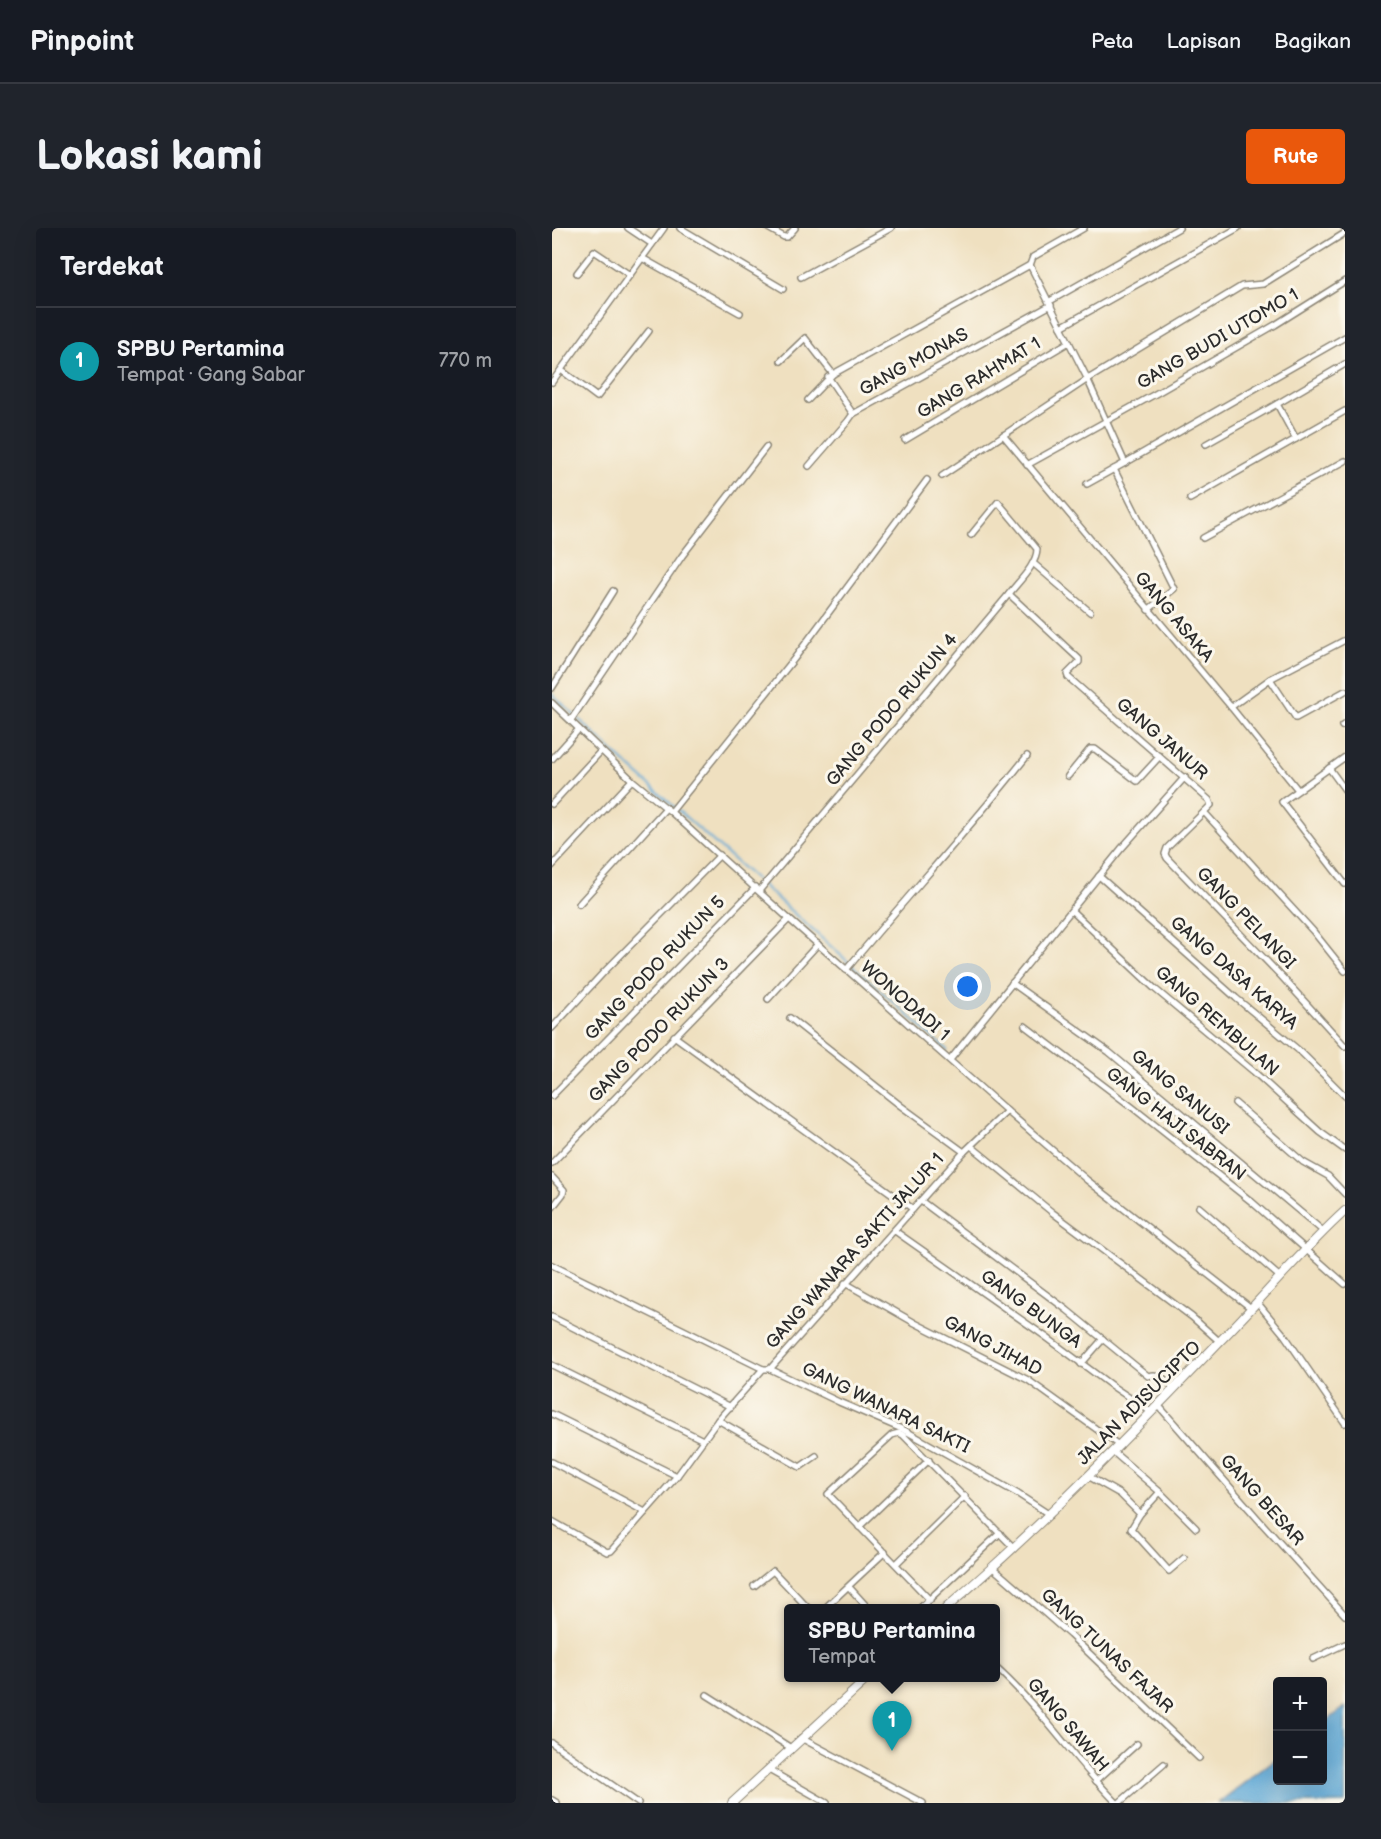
<!DOCTYPE html>
<html lang="id">
<meta charset="utf-8">
<style>
body{margin:0;font-family:"Balsamiq Sans",sans-serif;background:#20242c;color:#f1f3f6}
.controls{position:absolute;right:18px;bottom:18px;display:grid;overflow:hidden;border-radius:6px;box-shadow:0 6px 24px #0002}
.controls button{width:54px;height:54px;display:grid;place-items:center;padding:0;border:0;border-bottom:2px solid #363941;background:#171b24;color:#f1f3f6;font:30px sans-serif}
.you{position:absolute;left:416px;top:759px;width:21px;height:21px;margin:-15px;border:4px solid #fff;border-radius:50%;background:#1a73e8;box-shadow:0 0 0 9px #1a73e833}
.badge{display:grid;place-items:center;width:39px;height:39px;border-radius:50%;background:#ea580c;color:#fff;font-size:20px;font-weight:700}
.pin{position:absolute;translate:-50% -50px;filter:drop-shadow(0 2px 3px #0008)}
.pin::after{content:'';position:absolute;top:32px;width:21px;height:18px;background:inherit;clip-path:polygon(0 0,100% 0,50% 100%)}
.popup{position:absolute;left:232px;top:1376px;width:216px;height:78px;box-sizing:border-box;display:grid;place-content:center;border-radius:6px;background:#171b24;filter:drop-shadow(0 2px 4px #0005);font-size:20px;white-space:nowrap;color:#9ea1a6}
.popup b{font-size:22px;color:#f1f3f6}
.popup::after{content:'';position:absolute;left:50%;top:100%;margin-left:-12px;border:12px solid transparent;border-top-color:#171b24}
.list{margin:0;padding:0;list-style:none}
h2{display:flex;justify-content:space-between;align-items:center;height:78px;margin:0;padding:0 24px;font-size:26px}
h2 small{font-size:20px;font-weight:400;color:#9ea1a6}
.list li{display:grid;grid-template-columns:39px 1fr auto;gap:18px;align-items:center;box-sizing:border-box;height:108px;padding:0 24px;border-top:2px solid #363941}
.list b{display:block;font-size:22px;white-space:nowrap}
.list p{margin:0;font-size:20px;white-space:nowrap;color:#9ea1a6}
.list em{font-size:20px;font-style:normal;color:#9ea1a6}
.map{position:relative;flex:none;width:793px;height:1575px;overflow:hidden;border-radius:6px}
header{display:flex;align-items:center;gap:36px;box-sizing:border-box;height:84px;padding:0 30px;background:#171b24;border-bottom:2px solid #363941}
header strong{font-size:28px}
nav{display:flex;gap:33px;margin-inline-start:auto;font-size:21px}
.intro{display:flex;align-items:center;justify-content:space-between;box-sizing:border-box;height:144px;padding:0 36px}
h1{margin:0;font-size:42px}
.button{padding:15px 27px;border-radius:6px;background:#ea580c;color:#fff;font-size:21px;font-weight:700}
main{display:flex;gap:36px;padding:0 36px}
aside{flex:1;background:#171b24;border-radius:6px;box-shadow:0 6px 24px #0002}
.map>svg:first-child{display:block}
</style>
<header>
<strong>Pinpoint</strong>
<nav><a>Peta</a><a>Lapisan</a><a>Bagikan</a></nav>
</header>
<div class="intro"><h1>Lokasi kami</h1><a class="button">Rute</a></div>
<main>
<aside>
<h2>Terdekat<small></small></h2>
<ul class="list">
<li><span class="badge" style="background:#0f9aa8">1</span><div><b>SPBU Pertamina</b><p>Tempat · Gang Sabar</p></div><em>770 m</em></li>
</ul>
</aside>
<div class="map">
<svg width="793" height="1575" viewBox="0 0 793 1575">
<rect width="100%" height="100%" fill="#fbf7ec"/>
<filter id="ink" filterUnits="userSpaceOnUse"><feTurbulence type="fractalNoise" baseFrequency=".0167" numOctaves="2"/><feDisplacementMap in="SourceGraphic" scale="12" xChannelSelector="R" yChannelSelector="G"/><feConvolveMatrix kernelMatrix="1 2 1 2 8 2 1 2 1" color-interpolation-filters="sRGB"/></filter>
<filter id="wash" filterUnits="userSpaceOnUse"><feTurbulence type="fractalNoise" baseFrequency=".008" numOctaves="4" result="noise"/><feDisplacementMap in="SourceGraphic" scale="24" xChannelSelector="R" yChannelSelector="G"/><feGaussianBlur stdDeviation="1.35" result="paint"/><feColorMatrix in="noise" values="0 0 0 0 0 0 0 0 0 0 0 0 0 0 0 0 0 1.4 0 .05"/><feComposite in="paint" operator="in"/></filter>
<g filter="url(#wash)">
<rect width="100%" height="100%" fill="#efe0c0"/>
<polygon fill="#5fa8d6" stroke="#456a80" stroke-width="1.5" points="793,1479 793,1575 666,1575 725,1530 726,1552 770,1552 771,1496"/>
<g fill="none" stroke-linecap="round" stroke-linejoin="round">
<polyline stroke="#5fa8d6" stroke-width="2" points="0,466 72,534 395,822"/>
</g>
</g>
<g filter="url(#ink)">
<g fill="none" stroke-linecap="round" stroke-linejoin="round">
<g stroke="#8d8676" stroke-width="8">
<g id="minor">
<polyline points="76,0 100,16"/>
<polyline points="128,0 231,61"/>
<polyline points="216,0 232,9 235,9 243,0"/>
<polyline points="90,30 188,85"/>
<polyline points="478,37 481,29 532,0"/>
<polyline points="25,45 42,23 78,47"/>
<polyline points="249,49 339,0"/>
<polyline points="498,73 627,0"/>
<polyline points="509,99 686,0"/>
<polyline points="229,133 253,110 281,146"/>
<polyline points="9,142 45,169 97,103"/>
<polyline points="276,149 301,186"/>
<polyline points="0,154 112,0"/>
<polyline points="256,172 281,146 478,37 534,148 573,235 535,256"/>
<polyline points="451,207 679,479 746,562"/>
<polyline points="744,211 725,176 793,136"/>
<polyline points="353,212 517,114"/>
<polyline points="654,216 725,176"/>
<polyline points="573,235 793,109"/>
<polyline points="475,237 605,165 723,97 793,53"/>
<polyline points="257,238 296,193 301,186 499,77"/>
<polyline points="562,241 622,361 596,382"/>
<polyline points="390,248 536,151 690,58 711,56 793,5"/>
<polyline points="638,271 793,183"/>
<polyline points="651,310 793,233"/>
<polyline points="481,335 538,384"/>
<polyline points="457,366 527,431 527,434 515,446 516,449 657,572 659,577 652,584 761,703 793,743"/>
<polyline points="718,451 744,490 793,463"/>
<polyline points="0,460 61,363"/>
<polyline points="0,475 80,552 119,584 237,691 455,883 535,952 699,1080"/>
<polyline points="679,479 718,451 793,412"/>
<polyline points="19,492 130,328 214,219"/>
<polyline points="790,498 793,496"/>
<polyline points="793,529 730,574 793,656"/>
<polyline points="0,531 27,501"/>
<polyline points="777,540 793,562"/>
<polyline points="516,548 538,521 543,521 585,553 608,528"/>
<polyline points="0,576 49,523"/>
<polyline points="119,584 242,431 375,252"/>
<polyline points="652,584 615,620 613,626 615,630 730,749 793,818"/>
<polyline points="0,638 80,552"/>
<polyline points="547,648 684,770 750,825 793,868"/>
<path d="M207,663l250,-297c9,-12 28,-29 28,-45l-39,-47 -27,33"/>
<polyline points="27,676 114,580"/>
<polyline points="520,683 603,761 701,843 768,904 793,922"/>
<path d="M294,742c60,-72 123,-141 181,-214"/>
<polyline points="460,755 557,824 771,1003"/>
<polyline points="216,771 266,716"/>
<polyline points="238,790 349,878 412,924"/>
<polyline points="473,798 580,879 700,974 793,1056"/>
<polyline points="0,800 52,744 168,627"/>
<polyline points="122,808 361,981"/>
<polyline points="398,832 569,621 633,549"/>
<polyline points="0,868 204,659"/>
<polyline points="683,875 751,934 776,948 793,966"/>
<polyline points="419,918 501,985 640,1089 668,1114"/>
<polyline points="0,935 237,691"/>
<polyline points="0,949 12,962 11,966 0,980"/>
<path d="M369,973l146,109 81,66c12,-4 17,4 26,12"/>
<polyline points="647,979 728,1049"/>
<polyline points="343,1003 494,1109 560,1158 599,1184"/>
<polyline points="0,1037 211,1141 218,1141 412,924 455,883"/>
<polyline points="293,1055 363,1095 476,1152 568,1218"/>
<polyline points="705,1074 733,1108 793,1195"/>
<polyline points="0,1089 179,1179"/>
<polyline points="529,1136 551,1111"/>
<polyline points="0,1137 151,1212"/>
<polyline points="218,1141 287,1174 352,1202 466,1266 498,1287"/>
<polyline points="606,1177 706,1291 793,1387"/>
<polyline points="0,1186 125,1248"/>
<polyline points="166,1192 248,1239 264,1228"/>
<polyline points="560,1223 608,1264 644,1300"/>
<polyline points="0,1234 93,1284"/>
<polyline points="536,1248 568,1266 588,1286"/>
<polyline points="608,1264 588,1286 579,1301 617,1343 632,1330"/>
<polyline points="0,1293 55,1324 59,1323 125,1248 166,1192 211,1141"/>
<polyline points="307,1299 377,1232"/>
<polyline points="344,1336 413,1268"/>
<polyline points="441,1340 518,1407 647,1530"/>
<polyline points="202,1358 221,1343 256,1380"/>
<polyline points="297,1359 316,1380"/>
<polyline points="378,1372 276,1266 340,1207 347,1205 351,1207 462,1320"/>
<polyline points="273,1380 333,1324"/>
<polyline points="368,1380 448,1305"/>
<polyline points="761,1431 793,1416"/>
<path d="M443,1439c46,41 79,93 122,136"/>
<polyline points="155,1467 239,1520"/>
<polyline points="249,1510 371,1575"/>
<polyline points="0,1515 86,1575"/>
<polyline points="217,1542 275,1575"/>
<polyline points="544,1553 585,1516"/>
<polyline points="0,1572 5,1575"/>
<polyline points="567,1575 612,1536"/>
</g>
</g>
<g stroke="#8d8676" stroke-width="10">
<g id="secondary">
<path d="M394,1380c97,-83 185,-174 273,-266 43,-43 81,-90 126,-131"/>
<polyline points="180,1575 316,1450"/>
</g>
</g>
<use href="#minor" stroke="#fff" stroke-width="5"/>
<use href="#secondary" stroke="#fff" stroke-width="8"/>
</g>
</g>
<g text-anchor="middle" dominant-baseline="central" stroke-width="6" stroke-linejoin="round" paint-order="stroke">
<g font-size="18" fill="#2b2b2b" stroke="#fbf7ec">
<text transform="translate(666 111) rotate(-30)">GANG BUDI UTOMO 1</text>
<text transform="translate(362 134) rotate(-29)">GANG MONAS</text>
<text transform="translate(427 150) rotate(-31)">GANG RAHMAT 1</text>
<text transform="translate(622 389) rotate(50)">GANG ASAKA</text>
<text transform="translate(340 482) rotate(-50)">GANG PODO RUKUN 4</text>
<text transform="translate(610 511) rotate(41)">GANG JANUR</text>
<text transform="translate(694 690) rotate(46)">GANG PELANGI</text>
<text transform="translate(103 740) rotate(-46)">GANG PODO RUKUN 5</text>
<text transform="translate(682 745) rotate(41)">GANG DASA KARYA</text>
<text transform="translate(353 773) rotate(41)">WONODADI 1</text>
<text transform="translate(665 793) rotate(41)">GANG REMBULAN</text>
<text transform="translate(107 802) rotate(-46)">GANG PODO RUKUN 3</text>
<text transform="translate(628 864) rotate(40)">GANG SANUSI</text>
<text transform="translate(624 896) rotate(38)">GANG HAJI SABRAN</text>
<text transform="translate(303 1023) rotate(-48)">GANG WANARA SAKTI JALUR 1</text>
<text transform="translate(479 1081) rotate(36)">GANG BUNGA</text>
<text transform="translate(441 1118) rotate(28)">GANG JIHAD</text>
<text transform="translate(587 1175) rotate(-45)">JALAN ADISUCIPTO</text>
<text transform="translate(334 1180) rotate(26)">GANG WANARA SAKTI</text>
<text transform="translate(710 1272) rotate(48)">GANG BESAR</text>
<text transform="translate(555 1423) rotate(43)">GANG TUNAS FAJAR</text>
<text transform="translate(516 1497) rotate(50)">GANG SAWAH</text>
</g>
</g>
</svg>
<div class="controls">
<button>+</button>
<button>−</button>
</div>
<div class="you"></div>
<div class="pin badge" style="left:340px;top:1523px;background:#0f9aa8">1</div>
<div class="popup"><b>SPBU Pertamina</b>Tempat</div>
</div>
</main>
